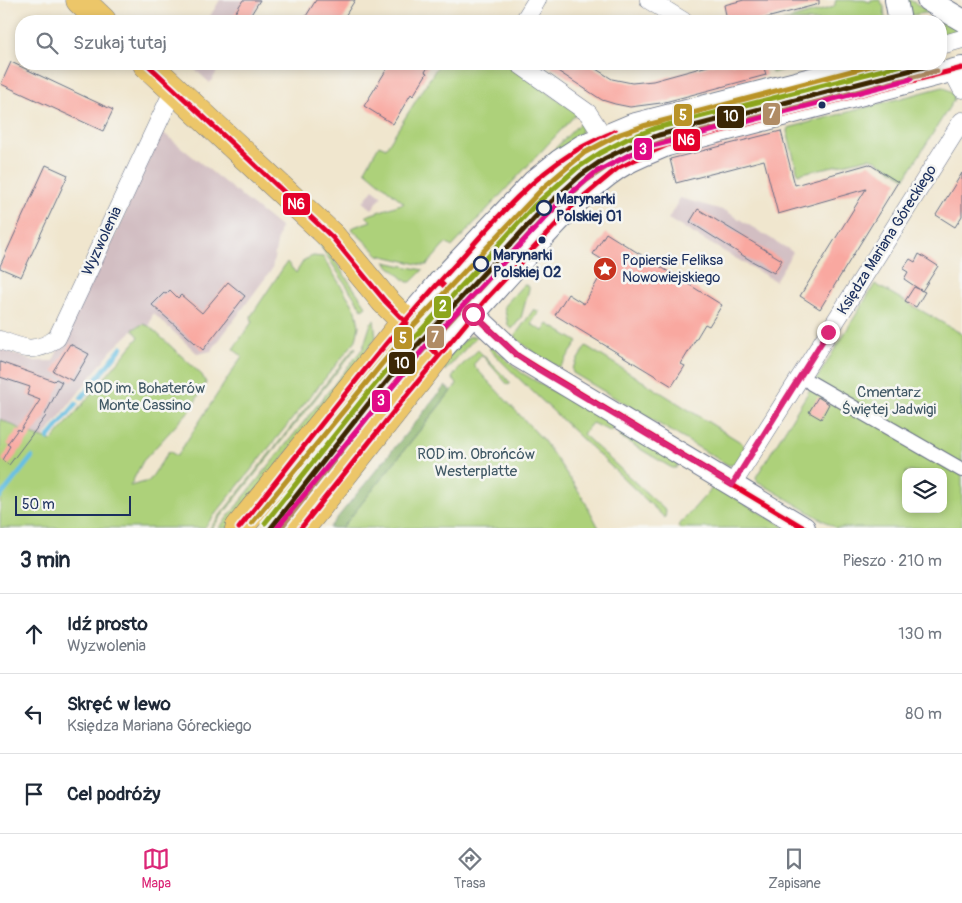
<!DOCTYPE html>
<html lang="pl">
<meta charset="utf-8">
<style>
body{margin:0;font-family:Pangolin,sans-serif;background:#f6f6f7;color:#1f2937}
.controls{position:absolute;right:15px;bottom:15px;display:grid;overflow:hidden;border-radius:10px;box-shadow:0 2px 8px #0003}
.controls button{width:45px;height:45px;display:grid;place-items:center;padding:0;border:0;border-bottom:1px solid #e0e1e3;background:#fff;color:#1f2937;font:25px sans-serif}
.scale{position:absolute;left:15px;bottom:12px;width:116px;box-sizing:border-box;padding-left:5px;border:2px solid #1b2f5e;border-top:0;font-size:14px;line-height:18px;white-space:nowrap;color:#1b2f5e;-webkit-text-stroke:4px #f6f6f2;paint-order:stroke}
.stop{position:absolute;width:15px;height:15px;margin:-11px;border:4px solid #db2777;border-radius:50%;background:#fff}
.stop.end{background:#db2777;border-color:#fff;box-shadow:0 1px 5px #0008}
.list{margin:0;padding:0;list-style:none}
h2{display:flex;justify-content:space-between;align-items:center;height:65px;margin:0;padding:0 20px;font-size:21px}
h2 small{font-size:16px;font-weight:400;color:#747a83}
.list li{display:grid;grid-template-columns:32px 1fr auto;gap:15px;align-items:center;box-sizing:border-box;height:80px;padding:0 20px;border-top:1px solid #e0e1e3}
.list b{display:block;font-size:19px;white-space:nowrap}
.list p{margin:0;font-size:16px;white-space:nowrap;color:#747a83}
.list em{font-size:16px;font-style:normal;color:#747a83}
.icon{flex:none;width:28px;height:28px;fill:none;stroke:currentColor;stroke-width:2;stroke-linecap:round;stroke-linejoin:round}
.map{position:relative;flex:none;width:962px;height:528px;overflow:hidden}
.search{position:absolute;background:#fff;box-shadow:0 2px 8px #0003;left:15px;right:15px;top:15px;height:55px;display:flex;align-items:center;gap:12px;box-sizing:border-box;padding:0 18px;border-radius:20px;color:#747a83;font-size:19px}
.sheet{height:305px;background:#fff}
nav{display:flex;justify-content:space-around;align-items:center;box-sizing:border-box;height:70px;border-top:1px solid #e0e1e3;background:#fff;font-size:14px;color:#747a83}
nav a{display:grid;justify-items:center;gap:2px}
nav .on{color:#db2777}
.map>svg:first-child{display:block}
</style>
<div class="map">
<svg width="962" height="528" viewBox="0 0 962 528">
<rect width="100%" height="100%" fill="#f6f6f2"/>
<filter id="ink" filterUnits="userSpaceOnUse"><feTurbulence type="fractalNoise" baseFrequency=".02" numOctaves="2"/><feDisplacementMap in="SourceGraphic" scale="10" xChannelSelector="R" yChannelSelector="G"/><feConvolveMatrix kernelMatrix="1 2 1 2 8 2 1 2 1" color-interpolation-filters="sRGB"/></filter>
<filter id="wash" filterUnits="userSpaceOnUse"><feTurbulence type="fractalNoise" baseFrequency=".0096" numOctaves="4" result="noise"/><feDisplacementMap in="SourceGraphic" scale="20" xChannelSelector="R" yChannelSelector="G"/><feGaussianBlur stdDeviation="1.12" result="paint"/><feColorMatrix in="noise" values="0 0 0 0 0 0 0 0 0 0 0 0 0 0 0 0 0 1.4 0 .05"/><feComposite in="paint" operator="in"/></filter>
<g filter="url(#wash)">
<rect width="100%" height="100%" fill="#f0e6ce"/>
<g fill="#d2bec2">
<polygon points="220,0 262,0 249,21 207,21"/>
<polygon points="189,64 222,64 210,83"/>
<polygon points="161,131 280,227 272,269 211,351 198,354 153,313 149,326 143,324 137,326 111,351 43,438 31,434 0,419 0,348 33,361 53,361 97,264 106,255 122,222 134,190"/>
<polygon points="373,189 382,196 372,209 363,202"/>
<polygon points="680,198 726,211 793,252 775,281 668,219"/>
</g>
<g fill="#add17a" stroke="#64806c" fill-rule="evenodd">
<polygon points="836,0 864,0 870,2 871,0 880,0 884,7 885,21 783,21 834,7"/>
<polygon points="905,0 910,0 930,12 907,16"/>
<polygon points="938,17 959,29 958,33 941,37 941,21 936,21"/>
<polygon points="439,64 506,64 577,113 452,247 446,243 427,265 422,265 379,255 351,228 371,221 366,216 404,203 365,170 379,145 386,148"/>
<polygon points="770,64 805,64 772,73"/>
<polygon points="943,87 952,92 954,97 953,101 905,178 876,160 869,158 798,174 787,131 788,128"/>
<polygon points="581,122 581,133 575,142 539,165"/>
<polygon points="601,163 596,171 562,204 556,200 582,176"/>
<polygon points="313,235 317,235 366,306 362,309"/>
<polygon points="313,256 323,257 356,310 359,326 356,340 204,528 0,528 0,419 31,434 52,441 139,337 133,329 143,324 149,326 202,375 206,383 190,410 143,461 130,486 149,481 169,451 177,456 242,356 233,349 252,322 251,316 287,262 296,273 304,260"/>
<polygon points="385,262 423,270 411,282 407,282"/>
<polygon points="524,284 529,287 529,289 521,318 512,329 508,325 504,306"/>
<path d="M875,284l87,50v194h-126l-79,-47 -1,-4zM906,472h37v37h-37z"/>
<polygon points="455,308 460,314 440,337 432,334"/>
<polygon points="534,309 539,312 531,324 543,331 548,324 578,342 561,366 558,367 538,356 514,337"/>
<polygon points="374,320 376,338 229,528 219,528 363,348 371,323"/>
<path d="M477,336l-32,35c-4,-12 15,-26 23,-34z"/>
<polygon points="586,346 742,443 745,449 735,465 728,465 573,373 572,369"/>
<polygon points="355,347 356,348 212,528 210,528"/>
<polygon points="492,347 522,373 558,394 559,392 612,423 612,432 592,423 583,434 666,511 665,518 511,371 489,349"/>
<polygon points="478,350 511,383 508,385 482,355 473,365 544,441 582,496 599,528 342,528 457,384 452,378 459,368"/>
<polygon points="410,359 410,365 332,463 288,528 274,528"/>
<polygon points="620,427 679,462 676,468 672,468 620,437"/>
<polygon points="714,486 787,528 680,528 678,526"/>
</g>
<polygon fill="#8ab36a" stroke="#527164" points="445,386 451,391 342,528 329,528"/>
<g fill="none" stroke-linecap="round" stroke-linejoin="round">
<g stroke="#66bfe3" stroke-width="4.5">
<polyline points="81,398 122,347"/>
<polyline points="48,438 76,404"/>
<polyline points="0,497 32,457"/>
</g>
</g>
<g id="blocks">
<g fill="#f9a8a0">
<polygon points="243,0 260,0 247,21 230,21"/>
<polygon points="316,0 355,0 342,21 303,21"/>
<polygon points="744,0 819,0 819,4 755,21 727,21 724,5"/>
<polygon points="11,62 113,110 103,131 1,84"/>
<polygon points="390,64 430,64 425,72 427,73 413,96 411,94 393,124 364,106"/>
<polygon points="547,64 588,64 612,79 632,83 653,81 715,64 763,64 766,75 661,103 630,107 615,104 602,100"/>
<polygon points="781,131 795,185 869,164 898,182 820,309 800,296 866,189 778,214 764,160 676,183 670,159"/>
<polygon points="46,165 68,175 21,277 0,268 0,266"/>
<polygon points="962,173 962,216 955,227 936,215"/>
<polygon points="698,209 782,260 774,273 750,260 690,222"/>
<polygon points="606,233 722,305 709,326 705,324 681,364 685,366 672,386 555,315 568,294 584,304 608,263 593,254"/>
<polygon points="919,254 938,266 922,291 904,279 908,272 903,269 910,259 915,262"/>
<polygon points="228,282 245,296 203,350 152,305 164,293 166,294 170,290 178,298 181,295 202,313"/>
<polygon points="914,287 925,292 916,307 905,301"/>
<polygon points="70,344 89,354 73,381 53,371"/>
<polygon points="0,362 54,381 56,379 62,382 45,415 46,416 9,465 2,460 10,446 7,444 18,429 20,431 40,400 27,395 30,387 0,377"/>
<polygon points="818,397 829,404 821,419 809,412"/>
</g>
</g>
</g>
<g filter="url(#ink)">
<use href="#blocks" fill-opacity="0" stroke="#666f85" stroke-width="1"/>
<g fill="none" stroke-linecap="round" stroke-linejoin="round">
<g stroke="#666f85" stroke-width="16">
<polyline id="pedestrian" points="811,383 962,470"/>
</g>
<g stroke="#666f85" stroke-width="19">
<g id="minor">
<polyline points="649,0 683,21"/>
<polyline points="524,21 537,0"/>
<polyline points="941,45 962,39"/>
<polyline points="519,64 588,113 603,136 619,167"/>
<polyline points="952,70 962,89"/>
<path d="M0,340c23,9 36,14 57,-2l117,-249"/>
<polyline points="732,485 962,121"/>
</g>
</g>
<g stroke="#666f85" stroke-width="24">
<g id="tertiary">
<polyline points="896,0 900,21"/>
<polyline points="928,0 962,20"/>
<polyline points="439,282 518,356 804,528"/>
<polyline points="405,322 450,270 534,181 559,161 582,146 632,125 870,64"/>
<path d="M438,354c32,-36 64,-72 97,-108 26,-28 52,-57 83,-78 15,-10 33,-16 49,-23l295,-77"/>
</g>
</g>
<g stroke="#666f85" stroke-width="29">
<g id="primary">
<polyline points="80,0 102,21"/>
<polyline points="147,64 332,237 385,301 438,354 301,528"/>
<polyline points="239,528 405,322"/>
</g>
</g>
<use href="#pedestrian" stroke="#fff" stroke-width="14"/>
<use href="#minor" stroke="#fff" stroke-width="18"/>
<use href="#tertiary" stroke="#fff" stroke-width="22"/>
<use href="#primary" stroke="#ecc669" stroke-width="28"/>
<g stroke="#f6f6f2" stroke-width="9">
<g id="bus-1">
<polyline points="147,64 332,237 385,301 436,353"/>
<polyline points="441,283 518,356 804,528"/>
<path d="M239,528c71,-88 139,-180 216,-263 36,-40 71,-83 117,-112 14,-9 29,-15 44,-22"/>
<polyline points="301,528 406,396 487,298 577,202 619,167 667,145 962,68"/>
</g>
</g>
<use href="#bus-1" stroke="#e4002b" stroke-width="5"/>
<g stroke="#f6f6f2" stroke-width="9">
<polyline id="tram-1" points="271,528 369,403 411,352 540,212 581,175 604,159 630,146 659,135 935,64"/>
</g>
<g stroke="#f6f6f2" stroke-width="9">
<polyline id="tram-2" points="281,528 375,408 417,357 545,217 586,181 608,166 633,153 661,142 937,71"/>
</g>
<g stroke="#f6f6f2" stroke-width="9">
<polyline id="tram-3" points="252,523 412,327 543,188 584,153 620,134 643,126 878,64"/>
</g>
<g stroke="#f6f6f2" stroke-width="9">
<polyline id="tram-4" points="277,528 429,342 558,204 596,172 629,155 649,147 911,79"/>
</g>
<g stroke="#f6f6f2" stroke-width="9">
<polyline id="tram-5" points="265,523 363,399 406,347 534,206 576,169 600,153 627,139 656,128 906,64"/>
</g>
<use href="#tram-1" stroke="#3b2706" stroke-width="5"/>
<use href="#tram-2" stroke="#b08c65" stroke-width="5"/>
<use href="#tram-3" stroke="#b99328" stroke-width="5"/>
<use href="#tram-4" stroke="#e10886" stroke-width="5"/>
<use href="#tram-5" stroke="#8ca51c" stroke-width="5"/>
</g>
</g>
<g fill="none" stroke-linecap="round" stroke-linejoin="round" filter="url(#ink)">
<polyline stroke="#db2777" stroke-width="6" points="473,314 518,356 536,368 732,485 828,332"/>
</g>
<defs>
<g id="sight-disc" transform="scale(1.25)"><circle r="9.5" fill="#c8321e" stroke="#f6f6f2"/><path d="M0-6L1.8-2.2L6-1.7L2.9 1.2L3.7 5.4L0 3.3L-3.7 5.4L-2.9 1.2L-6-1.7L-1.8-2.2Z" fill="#fff"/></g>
</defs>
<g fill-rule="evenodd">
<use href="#sight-disc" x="605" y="269"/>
</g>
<g fill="#1b2f5e" stroke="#f6f6f2" stroke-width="2">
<circle cx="822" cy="105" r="4.5"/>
<circle cx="542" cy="240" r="4.5"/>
</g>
<g fill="#f6f6f2" stroke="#1b2f5e" stroke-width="2.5">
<circle cx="544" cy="208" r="7"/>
<circle cx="481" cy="264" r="7"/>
</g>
<g text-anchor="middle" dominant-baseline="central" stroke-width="5" stroke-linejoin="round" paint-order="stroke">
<g font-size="15" font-weight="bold" fill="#1b2f5e" stroke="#f6f6f2" text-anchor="start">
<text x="556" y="199">Marynarki<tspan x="556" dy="17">Polskiej 01</tspan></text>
<text x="493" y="255">Marynarki<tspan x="493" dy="17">Polskiej 02</tspan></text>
</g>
<g font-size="15" fill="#1b2f5e" stroke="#f6f6f2">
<text transform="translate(887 240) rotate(-58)">Księdza Mariana Góreckiego</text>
<text transform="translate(102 241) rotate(-65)">Wyzwolenia</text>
</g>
<g font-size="15" fill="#1b2f5e" stroke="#f6f6f2" text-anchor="start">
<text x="622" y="260">Popiersie Feliksa<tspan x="622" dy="17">Nowowiejskiego</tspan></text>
</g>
<g font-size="15" fill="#405865" stroke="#f6f6f2">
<text x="145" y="388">ROD im. Bohaterów<tspan x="145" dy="17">Monte Cassino</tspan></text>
<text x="889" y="392">Cmentarz<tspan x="889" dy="17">Świętej Jadwigi</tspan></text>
<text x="476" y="454">ROD im. Obrońców<tspan x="476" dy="17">Westerplatte</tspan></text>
</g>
</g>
<g stroke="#f6f6f2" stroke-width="2">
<rect x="762" y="102" width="19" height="24" rx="5" fill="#b08c65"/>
<rect x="673" y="103" width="20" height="24" rx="5" fill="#b99328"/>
<rect x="716" y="105" width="29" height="24" rx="5" fill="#3b2706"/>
<rect x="672" y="128" width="29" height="24" rx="5" fill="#e4002b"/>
<rect x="633" y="137" width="20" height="24" rx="5" fill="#e10886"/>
<rect x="282" y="192" width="29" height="24" rx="5" fill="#e4002b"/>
<rect x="433" y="295" width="19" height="24" rx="5" fill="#8ca51c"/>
<rect x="426" y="325" width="19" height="24" rx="5" fill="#b08c65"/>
<rect x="393" y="326" width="20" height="24" rx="5" fill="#b99328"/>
<rect x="388" y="351" width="28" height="24" rx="5" fill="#3b2706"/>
<rect x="371" y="389" width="20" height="24" rx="5" fill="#e10886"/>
</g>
<g font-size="14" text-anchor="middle" font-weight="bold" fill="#fff">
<text x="772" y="118">7</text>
<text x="683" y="120">5</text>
<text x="731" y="121">10</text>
<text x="686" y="145">N6</text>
<text x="643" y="154">3</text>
<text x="296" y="209">N6</text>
<text x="443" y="311">2</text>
<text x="435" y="342">7</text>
<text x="403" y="343">5</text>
<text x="402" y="368">10</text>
<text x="381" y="405">3</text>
</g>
</svg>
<div class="controls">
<button><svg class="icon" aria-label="layers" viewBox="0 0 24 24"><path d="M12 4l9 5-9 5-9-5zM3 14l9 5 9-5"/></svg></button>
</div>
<div class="scale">50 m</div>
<div class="stop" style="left:473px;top:314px"></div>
<div class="stop end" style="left:828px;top:332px"></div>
<div class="search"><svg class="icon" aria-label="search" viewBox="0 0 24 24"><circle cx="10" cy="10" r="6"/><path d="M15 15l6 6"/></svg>Szukaj tutaj</div>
</div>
<section class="sheet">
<h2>3 min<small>Pieszo · 210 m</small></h2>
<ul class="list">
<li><svg class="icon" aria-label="ahead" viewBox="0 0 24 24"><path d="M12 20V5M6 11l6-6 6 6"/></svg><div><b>Idź prosto</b><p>Wyzwolenia</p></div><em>130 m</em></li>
<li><svg class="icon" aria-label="left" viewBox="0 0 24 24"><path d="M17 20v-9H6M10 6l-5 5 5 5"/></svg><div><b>Skręć w lewo</b><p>Księdza Mariana Góreckiego</p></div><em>80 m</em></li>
<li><svg class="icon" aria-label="arrive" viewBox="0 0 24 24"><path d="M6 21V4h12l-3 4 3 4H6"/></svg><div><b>Cel podróży</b></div></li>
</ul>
</section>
<nav>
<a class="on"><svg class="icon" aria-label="map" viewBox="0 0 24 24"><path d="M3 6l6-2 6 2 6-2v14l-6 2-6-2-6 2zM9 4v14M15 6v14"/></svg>Mapa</a>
<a><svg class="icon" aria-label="directions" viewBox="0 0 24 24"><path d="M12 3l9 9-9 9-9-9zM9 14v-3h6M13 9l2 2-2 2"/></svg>Trasa</a>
<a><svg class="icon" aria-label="saved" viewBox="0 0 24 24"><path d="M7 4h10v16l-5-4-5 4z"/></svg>Zapisane</a>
</nav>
